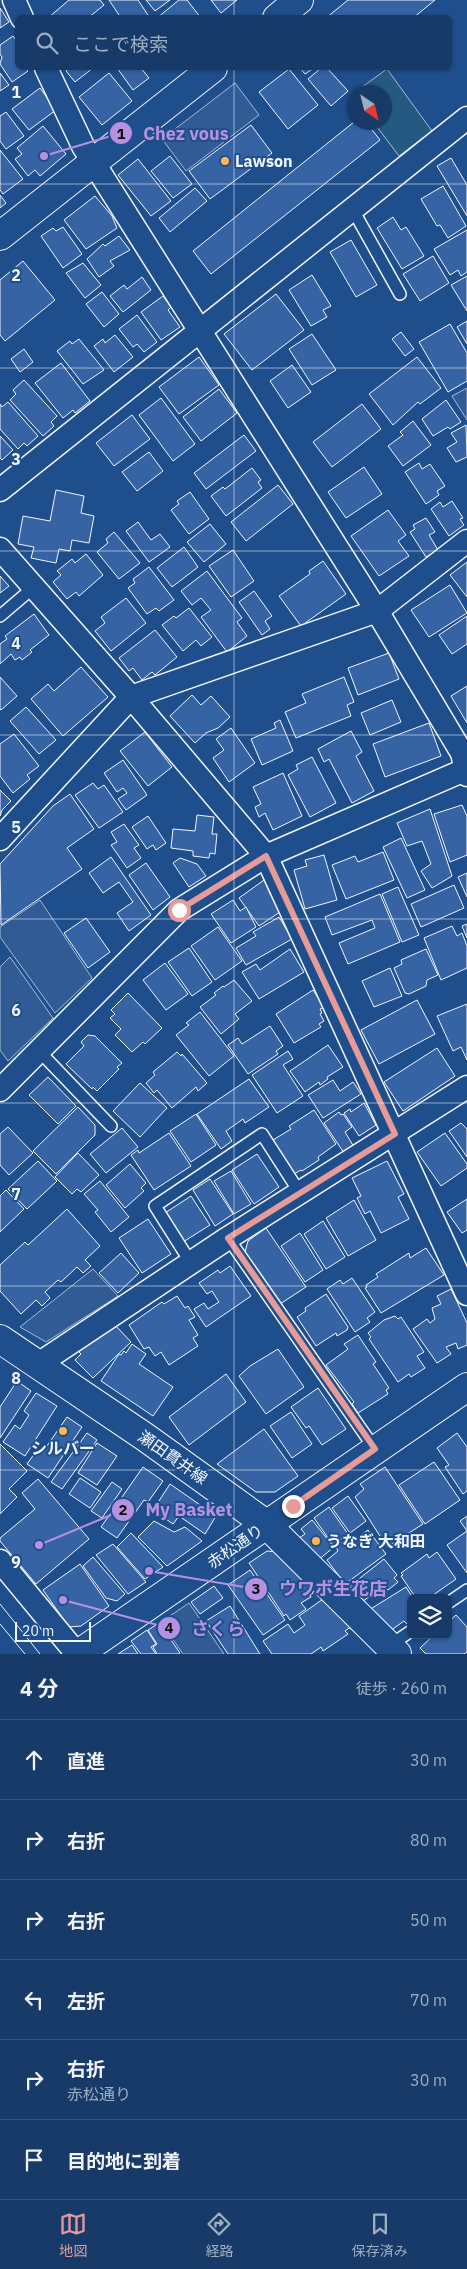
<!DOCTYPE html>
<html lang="ja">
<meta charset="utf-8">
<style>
body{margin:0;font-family:"IBM Plex Sans","Noto Sans JP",sans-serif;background:#244571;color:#f1f3f6}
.controls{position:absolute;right:15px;bottom:15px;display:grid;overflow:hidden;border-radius:8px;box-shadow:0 1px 4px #0004}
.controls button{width:45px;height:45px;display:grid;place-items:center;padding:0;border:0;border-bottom:1px solid #36547d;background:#173a69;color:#f1f3f6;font:25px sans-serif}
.compass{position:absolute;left:347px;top:85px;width:45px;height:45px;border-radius:50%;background:#173a69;box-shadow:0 1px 4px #0004;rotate:145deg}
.scale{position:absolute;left:15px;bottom:12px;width:76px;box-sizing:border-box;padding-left:5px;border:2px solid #f2f6ff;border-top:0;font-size:14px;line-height:18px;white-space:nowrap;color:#f2f6ff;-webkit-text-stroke:4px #1f4e8c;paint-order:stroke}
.stop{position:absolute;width:15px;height:15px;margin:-11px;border:4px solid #e69b98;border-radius:50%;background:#fff}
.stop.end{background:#e69b98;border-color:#fff;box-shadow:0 1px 5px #0008}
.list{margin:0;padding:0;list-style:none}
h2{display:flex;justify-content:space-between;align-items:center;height:65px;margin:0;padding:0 20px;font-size:21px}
h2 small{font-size:16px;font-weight:400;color:#9eadc0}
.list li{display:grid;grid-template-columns:32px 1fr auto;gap:15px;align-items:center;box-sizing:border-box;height:80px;padding:0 20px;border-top:1px solid #36547d}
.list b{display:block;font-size:19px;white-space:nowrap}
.list p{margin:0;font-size:16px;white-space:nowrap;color:#9eadc0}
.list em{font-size:16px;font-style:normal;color:#9eadc0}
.icon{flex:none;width:28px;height:28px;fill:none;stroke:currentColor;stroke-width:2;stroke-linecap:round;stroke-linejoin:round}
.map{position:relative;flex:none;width:467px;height:1654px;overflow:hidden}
.search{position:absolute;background:#173a69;box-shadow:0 1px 4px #0004;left:15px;right:15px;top:15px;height:55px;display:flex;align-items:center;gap:12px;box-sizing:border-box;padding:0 18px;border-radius:8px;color:#9eadc0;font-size:19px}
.sheet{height:545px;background:#173a69}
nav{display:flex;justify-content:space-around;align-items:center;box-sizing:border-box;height:70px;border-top:1px solid #36547d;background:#173a69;font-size:14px;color:#9eadc0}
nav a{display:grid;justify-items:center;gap:2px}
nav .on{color:#e69b98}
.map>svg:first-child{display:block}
</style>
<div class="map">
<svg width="467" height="1654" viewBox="0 0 467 1654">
<rect width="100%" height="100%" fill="#1f4e8c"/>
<polygon fill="#245a82" stroke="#a8bbd7" points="387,69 432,131 399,156 374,123 384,122 384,92 355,92"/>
<g fill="#305b95" stroke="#a8bbd7">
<polygon points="235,83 259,115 186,171 162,139"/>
<polygon points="467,388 467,420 452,396"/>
<polygon points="40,900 92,978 55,1013 0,937 0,927"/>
<polygon points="10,957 53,1018 8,1061 0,1050 0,967"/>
<polygon points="93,1269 118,1296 46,1342 20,1327"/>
<polygon points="189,1603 224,1654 183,1654 161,1622"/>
</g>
<g fill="#3563a3" stroke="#f2f6ff">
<polygon points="69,0 100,0 104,5 88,18 48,18"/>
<polygon points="109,0 138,0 150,18 121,18"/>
<polygon points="146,0 170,0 155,11"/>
<polygon points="179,0 187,0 201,18 157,18"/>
<polygon points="211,0 237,0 221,13"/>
<polygon points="348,0 435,0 413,18 326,18"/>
<polygon points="0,8 9,22 0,28"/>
<polygon points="13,36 18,43 18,68 25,68 28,71 12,82 0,64 2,57 0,54 0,45"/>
<polygon points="70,68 93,68 75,82 66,71"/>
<polygon points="117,68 141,68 149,78 133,90"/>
<polygon points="300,68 314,68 305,74"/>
<polygon points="321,68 327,68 348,91 331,106 308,79"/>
<polygon points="289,69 318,105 288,129 259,92"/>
<polygon points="0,73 9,85 0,91"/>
<polygon points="109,73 132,101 102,125 79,97"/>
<polygon points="40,88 56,110 29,130 12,109"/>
<polygon points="6,112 24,136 6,149 0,141 0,116"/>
<polygon points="354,122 366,122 380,140 211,274 193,251"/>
<polygon points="251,125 272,153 210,199 189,171"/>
<polygon points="43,126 66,154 40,176 35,170 28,176 15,159 22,154 17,148"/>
<polygon points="0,150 23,179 3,194 0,190"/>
<polygon points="170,156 192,184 173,198 151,171"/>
<polygon points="451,158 467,185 467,216 437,166"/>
<polygon points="138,159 171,201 151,216 118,175"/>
<polygon points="443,186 466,226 448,238 440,225 437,226 421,199"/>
<polygon points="195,188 207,201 170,232 159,218"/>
<polygon points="0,195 6,203 0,208"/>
<polygon points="95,196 112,216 117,228 86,249 64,220"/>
<polygon points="393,217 401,230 406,227 424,256 402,269 377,228"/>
<polygon points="63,227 82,254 63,268 41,236 53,228 56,231"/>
<polygon points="467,230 467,272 461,276 458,270 450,275 434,249"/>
<polygon points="119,236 130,250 110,261 114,266 99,277 87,259 103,244 105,246"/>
<polygon points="351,240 377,285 356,297 330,252"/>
<polygon points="433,256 449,283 420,301 403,274"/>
<polygon points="23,261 55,300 5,341 0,335 0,280"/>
<polygon points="83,263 101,285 85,298 66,273"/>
<polygon points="312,275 331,306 323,310 327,317 311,326 289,290"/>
<polygon points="467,276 467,311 451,285"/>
<polygon points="142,277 151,290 123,312 110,296 124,285 127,289"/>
<polygon points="102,292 119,314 104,327 86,304"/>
<polygon points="276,294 304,330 252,370 224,334"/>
<polygon points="163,296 171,307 168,310 180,327 161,340 141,312"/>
<polygon points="137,315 157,342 144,352 137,344 133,347 119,329"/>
<polygon points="467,321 467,344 457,327"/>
<polygon points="450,324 467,353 467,381 448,392 419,342"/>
<polygon points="401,332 414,349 405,356 392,339"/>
<polygon points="312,334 336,370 312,385 289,349"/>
<polygon points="115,335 133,357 114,372 94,346 103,339 105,343"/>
<polygon points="79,339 104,370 83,384 57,351 70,341 72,344"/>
<polygon points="24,349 33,362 20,372 11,359"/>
<polygon points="199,357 219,385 179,414 159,387"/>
<polygon points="417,357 441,388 420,404 418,402 393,425 369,394"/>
<polygon points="61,363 90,401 75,413 73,410 63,418 35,383"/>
<polygon points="292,365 311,392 288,408 270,381"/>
<polygon points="24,380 57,416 51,422 54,426 43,436 10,400 16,394 13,390"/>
<polygon points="219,389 237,413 201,441 183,417"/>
<polygon points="161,398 195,444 173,461 139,415"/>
<polygon points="446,400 461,422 450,429 448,427 433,436 422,419"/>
<polygon points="8,402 38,436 27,446 24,443 18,449 0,429 0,404 2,407"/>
<polygon points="362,404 381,429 332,467 313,442"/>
<polygon points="132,415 150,439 114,466 96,443"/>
<polygon points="413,421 431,445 403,466 388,446 403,435 400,432"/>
<polygon points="466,425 467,457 456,462 447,448 457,442 451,433"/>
<polygon points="244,435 256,451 206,489 194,473"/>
<polygon points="0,436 13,450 2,460 0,458"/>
<polygon points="149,452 163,471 137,491 122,472"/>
<polygon points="419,463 422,469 430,464 445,486 437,491 439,495 426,504 405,472"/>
<polygon points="364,467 382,494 346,518 328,492"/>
<polygon points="252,468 261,480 258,482 262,488 226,516 211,496 223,487 225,489"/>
<polygon points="278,485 293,504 246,541 231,522"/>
<polygon points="56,490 84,496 81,513 94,516 89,543 72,540 70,551 59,549 56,563 31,558 34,547 18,544 23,516 50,521"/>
<polygon points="190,492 209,519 189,534 171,510 179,504 177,501"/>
<polygon points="452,501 463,518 460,519 464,525 449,536 431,509 440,502 443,507"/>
<polygon points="388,510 406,535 398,541 409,556 379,576 351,536"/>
<polygon points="426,518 435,532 429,535 438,550 426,557 410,532 415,529 413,525"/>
<polygon points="138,522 151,540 160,534 170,547 149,562 126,531"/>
<polygon points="210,524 226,544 204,562 187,542"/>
<polygon points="114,532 140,563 119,579 97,552 108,543 106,539"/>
<polygon points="184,547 198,567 172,587 157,568"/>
<polygon points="233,550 254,581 231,597 209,566"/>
<polygon points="86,554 103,575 79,596 76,592 67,599 53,582 61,575 57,571 72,559 75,563"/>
<polygon points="323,561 346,594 301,626 279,596 310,574 309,571"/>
<polygon points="467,562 467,597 450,575"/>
<polygon points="149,567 174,600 159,611 156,608 147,614 128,588 135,583 133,579"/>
<polygon points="207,571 242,618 237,622 247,636 227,652 201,617 211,610 201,598 192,605 181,591"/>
<polygon points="0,576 9,586 0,593"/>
<polygon points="450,585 467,613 429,637 411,610"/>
<polygon points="254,591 272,616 265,621 270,629 262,635 239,602"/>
<polygon points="126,598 146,623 111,651 95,631 105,623 101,617"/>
<polygon points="189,608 212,637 201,646 196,640 183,651 162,625 174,616 176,618"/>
<polygon points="34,614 49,635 30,650 32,652 22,660 20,657 15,660 11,654 0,664 0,644 7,639 5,636"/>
<polygon points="467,616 467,644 452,654 439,635"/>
<polygon points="155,630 177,657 155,675 152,672 142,680 133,668 129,671 119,658"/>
<polygon points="389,653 399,679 358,695 348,668"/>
<polygon points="81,667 108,697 63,736 31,699 48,684 54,691"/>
<polygon points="0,677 17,696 1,710 0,709"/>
<polygon points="344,677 354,702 347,705 351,716 296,738 285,712 306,703 302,694"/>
<polygon points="467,686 467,723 451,696"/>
<polygon points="192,695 201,705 211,696 230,717 218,728 206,733 195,743 170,716"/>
<polygon points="392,700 401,722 370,735 361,713"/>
<polygon points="26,707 56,740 39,754 10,721"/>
<polygon points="280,720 293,751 262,765 251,739 276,728 274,723"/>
<polygon points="429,723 441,756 385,777 373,744"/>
<polygon points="231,728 255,763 229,782 213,758 224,750 216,739"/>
<polygon points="351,731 362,752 356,756 374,791 352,803 329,759 324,762 318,749"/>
<polygon points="145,732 172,767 148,786 120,751"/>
<polygon points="14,734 39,766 27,775 30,779 13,793 0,776 0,744"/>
<polygon points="312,757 336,803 310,817 288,775 298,769 296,765"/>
<polygon points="123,760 147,795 126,810 118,799 127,793 123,788 117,792 104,773"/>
<polygon points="283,773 302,816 273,830 265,813 259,817 255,807 261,804 253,787"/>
<polygon points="93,783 98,789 104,785 123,812 99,828 75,795"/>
<polygon points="0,790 11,801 2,810 0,816"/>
<polygon points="70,794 94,829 67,848 82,869 1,925 0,864 53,806"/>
<polygon points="462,805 467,816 467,855 450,862 434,814"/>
<polygon points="430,809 452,876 432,888 421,871 431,864 422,841 407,846 397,823"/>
<polygon points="197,815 214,817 212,834 217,834 215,854 210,853 209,858 193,856 193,851 171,848 173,829 195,831"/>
<polygon points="148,816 166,843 156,850 153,845 147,849 132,827"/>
<polygon points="124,824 139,845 134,848 141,858 127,868 111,845 117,842 111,832"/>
<polygon points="401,838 425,890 407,898 383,847"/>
<polygon points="383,852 394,880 346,899 332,865 355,856 358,862"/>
<polygon points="324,855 337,900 305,909 294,870 307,866 305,860"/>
<polygon points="111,857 151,915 129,931 117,913 133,902 119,882 103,893 89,873"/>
<polygon points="180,858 197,864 206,876 189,887 173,863"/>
<polygon points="146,863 170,897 153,910 129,875"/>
<polygon points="467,873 467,897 458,877"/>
<polygon points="264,880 271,890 269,892 279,906 277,908 280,912 259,926 239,898"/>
<polygon points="454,885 464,908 421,927 411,904"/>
<polygon points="398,887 419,935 402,942 382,894"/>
<polygon points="380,894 400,942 348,964 339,943 375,928 372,920 332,935 325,917"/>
<polygon points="233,900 240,911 246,907 256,927 231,943 211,914"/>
<polygon points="279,917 292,939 246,965 236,948 256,936 253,932"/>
<polygon points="86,918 110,952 88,968 64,933"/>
<polygon points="467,924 467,938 462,926"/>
<polygon points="452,926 457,936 462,933 467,946 467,968 441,980 424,938"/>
<polygon points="218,927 242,961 215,980 191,946"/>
<polygon points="189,948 212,982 192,996 168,962"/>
<polygon points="290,949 304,972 259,999 242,972 256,964 260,970"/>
<polygon points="426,949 438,975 427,980 426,986 409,994 405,993 394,968 402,964 401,960"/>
<polygon points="165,963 188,994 166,1010 143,980"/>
<polygon points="390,968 402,996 374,1007 362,981"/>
<polygon points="234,980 252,1001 235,1014 239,1019 221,1034 200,1007 216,995 214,993 223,986 224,987"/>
<polygon points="313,990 324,1007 320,1009 322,1013 320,1014 324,1021 319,1024 321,1027 294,1043 276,1014"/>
<polygon points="128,993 162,1028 145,1044 143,1042 132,1052 115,1035 121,1029 110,1018 115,1014 111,1010"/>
<polygon points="417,1000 435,1034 379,1064 361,1030"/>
<polygon points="467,1004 467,1060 461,1047 453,1051 437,1016"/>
<polygon points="200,1012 234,1056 209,1076 176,1035 189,1025 186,1023"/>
<polygon points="270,1026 283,1046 276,1051 278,1054 248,1074 228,1045 238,1038 242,1044"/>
<polygon points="88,1035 95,1036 122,1063 117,1067 119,1069 97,1091 93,1087 92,1089 66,1064 84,1046 81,1042"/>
<polygon points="328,1045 343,1067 327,1077 328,1079 320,1085 319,1082 305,1092 290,1071"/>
<polygon points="437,1048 455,1076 403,1111 384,1082"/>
<polygon points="288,1051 293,1059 283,1065 303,1096 277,1113 252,1075"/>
<polygon points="177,1052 181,1056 182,1054 207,1083 198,1091 196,1087 172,1108 157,1090 154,1093 146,1083 155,1075 153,1072"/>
<polygon points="48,1077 76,1106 58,1124 29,1095"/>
<polygon points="249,1079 269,1107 245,1123 243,1119 226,1131 232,1141 221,1149 197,1114"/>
<polygon points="333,1080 340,1091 353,1082 361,1094 323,1118 308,1095"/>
<polygon points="140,1083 167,1108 140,1137 113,1111"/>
<polygon points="364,1103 376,1125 359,1136 344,1113 350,1109 351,1112"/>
<polygon points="78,1107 95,1125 95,1135 56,1174 33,1151"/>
<polygon points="314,1110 336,1144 318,1157 319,1160 302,1171 301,1170 294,1174 273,1140 291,1129 289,1126"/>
<polygon points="339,1112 341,1115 343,1114 352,1127 345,1132 354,1147 344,1153 324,1123"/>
<polygon points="196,1114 216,1145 191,1162 170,1131"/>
<polygon points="461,1123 467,1129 467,1157 449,1131"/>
<polygon points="8,1127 33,1153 9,1175 0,1165 0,1134"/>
<polygon points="122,1128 138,1147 106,1173 90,1154"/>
<polygon points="169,1133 191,1166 154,1190 131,1155 138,1150 139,1153"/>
<polygon points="445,1133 467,1164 467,1168 441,1186 417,1152"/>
<polygon points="78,1153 99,1175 81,1192 77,1189 72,1194 55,1177"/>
<polygon points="257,1154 279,1187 254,1204 232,1170"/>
<polygon points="38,1161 57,1181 27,1209 8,1189"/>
<polygon points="387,1161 404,1194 398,1197 409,1219 381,1233 370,1211 365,1214 357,1198 361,1196 352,1178"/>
<polygon points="130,1164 146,1183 141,1188 144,1191 125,1208 106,1185"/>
<polygon points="231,1171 251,1204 234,1214 214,1181"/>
<polygon points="210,1179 233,1214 215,1226 193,1190"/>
<polygon points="100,1181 129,1217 111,1232 95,1212 98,1210 84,1194"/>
<polygon points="6,1190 24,1209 0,1232 0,1196"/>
<polygon points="191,1196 210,1225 183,1242 165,1213"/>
<polygon points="467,1199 467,1230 462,1233 447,1212"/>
<polygon points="354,1200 376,1240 348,1256 326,1218"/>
<polygon points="67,1209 100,1246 85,1260 91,1266 83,1273 77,1267 61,1282 58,1280 45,1292 50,1298 42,1306 36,1300 21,1314 0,1291 0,1265 25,1242 28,1245"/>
<polygon points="148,1219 171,1254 142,1273 119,1238"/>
<polygon points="323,1221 345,1257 326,1269 304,1234"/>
<polygon points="266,1228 306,1287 280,1304 245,1252 248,1241"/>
<polygon points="300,1233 323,1270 305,1282 281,1246"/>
<polygon points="426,1248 444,1275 381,1313 365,1288 367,1287 366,1285 378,1277 376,1274 409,1253 410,1258"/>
<polygon points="121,1253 139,1273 118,1293 99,1273"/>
<polygon points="230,1266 251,1296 206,1327 194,1309 204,1303 208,1309 219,1302 212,1291 207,1294 199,1283 218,1270 220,1273"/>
<polygon points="352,1278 375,1312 367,1318 370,1322 355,1332 327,1289 340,1280 343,1284"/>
<polygon points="451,1289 467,1323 467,1345 458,1349 456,1343 446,1347 451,1354 437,1363 413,1329 427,1319 430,1323 435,1319 432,1308 441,1304 437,1296"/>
<polygon points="326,1294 348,1327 347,1330 337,1336 336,1333 316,1346 297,1317 306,1311 305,1308"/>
<polygon points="177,1296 185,1308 188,1306 195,1317 189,1320 198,1335 193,1338 198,1346 169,1365 161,1352 155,1356 149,1347 144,1349 129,1325 162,1302 164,1304"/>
<polygon points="395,1316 398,1319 401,1317 424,1352 417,1356 425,1368 411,1377 409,1374 398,1382 369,1339 371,1337 368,1333 384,1320"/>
<polygon points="114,1324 131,1342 93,1378 75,1360 81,1354 79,1352 98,1334 101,1337"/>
<polygon points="358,1335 376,1362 373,1364 389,1388 386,1390 388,1394 358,1413 352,1404 354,1402 326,1365 348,1349 344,1344"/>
<polygon points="132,1344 146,1354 139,1364 173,1387 153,1416 101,1381 119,1354 121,1355 124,1351 126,1353"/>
<polygon points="278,1349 304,1387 266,1414 239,1376 250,1366"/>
<polygon points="226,1374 246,1402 189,1445 169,1417"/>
<polygon points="17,1381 31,1391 0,1438 0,1407"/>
<polygon points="318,1388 346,1429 322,1445 309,1426 306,1428 291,1407"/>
<polygon points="36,1393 57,1406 25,1456 3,1442 15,1425 20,1429 29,1415 24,1411"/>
<polygon points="291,1412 312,1444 292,1458 270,1426"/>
<polygon points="67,1417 82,1427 48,1478 27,1464 37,1450 42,1453"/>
<polygon points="264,1429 298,1476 275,1492 256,1492 217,1464"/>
<polygon points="87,1433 97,1440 62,1489 51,1482"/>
<polygon points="457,1433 467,1447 467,1491 463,1494 445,1467 449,1465 437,1448"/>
<polygon points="97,1443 117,1456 97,1485 78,1473"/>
<polygon points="0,1444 27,1471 9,1489 17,1497 0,1514"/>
<polygon points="434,1462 460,1500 425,1524 399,1485"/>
<polygon points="143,1467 163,1481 148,1502 144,1500 117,1538 101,1527"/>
<polygon points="385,1467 423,1524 387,1547 355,1497 364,1489 360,1484"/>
<polygon points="80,1478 101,1492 90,1508 69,1494"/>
<polygon points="38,1479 89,1539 36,1584 0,1541 0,1538 35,1509 22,1493"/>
<polygon points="112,1482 122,1489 102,1518 91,1511"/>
<polygon points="170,1484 216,1516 205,1534 179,1516 173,1524 153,1510"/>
<polygon points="348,1496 366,1521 350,1533 332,1508"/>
<polygon points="329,1507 348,1534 333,1545 314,1518"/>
<polygon points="467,1516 467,1573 447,1545 467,1531 460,1521"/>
<polygon points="312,1520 334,1547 317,1561 299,1538 305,1534 301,1529"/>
<polygon points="154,1521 174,1532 185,1527 202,1541 167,1566 138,1537"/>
<polygon points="368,1530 386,1554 345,1584 327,1560 338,1551 336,1547 349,1537 352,1542"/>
<polygon points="131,1533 163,1567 145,1579 117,1547"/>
<polygon points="113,1544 146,1582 128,1594 96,1555"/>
<polygon points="267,1551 277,1552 293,1570 296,1568 313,1593 310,1595 311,1597 301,1603 306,1609 290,1620 286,1614 284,1616 249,1563"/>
<polygon points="437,1552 456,1579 429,1598 416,1598 401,1576 403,1575 401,1573 427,1554 429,1558"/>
<polygon points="93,1557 125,1594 117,1601 106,1598 83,1566"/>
<polygon points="384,1559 397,1575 394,1578 398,1582 388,1590 386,1588 380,1593 378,1590 362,1602 350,1586"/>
<polygon points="80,1564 109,1606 81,1626 69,1627 43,1590"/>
<polygon points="250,1570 285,1620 263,1635 228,1585"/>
<polygon points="214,1586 223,1598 200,1614 191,1602"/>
<polygon points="406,1587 413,1598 411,1598 411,1621 407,1624 404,1621 390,1631 380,1617 376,1620 369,1610"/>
<polygon points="323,1599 330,1608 342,1616 353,1630 349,1628 345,1631 348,1634 323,1651 321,1647 311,1654 272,1654 263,1641 288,1624 294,1633 305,1625 299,1616"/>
<polygon points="230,1606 260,1654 228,1654 206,1621"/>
<polygon points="456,1615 467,1627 467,1652 464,1654 426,1654 420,1648 434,1635 448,1635 448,1622"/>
<polygon points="159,1623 180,1653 178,1654 157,1654 153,1647 157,1644 148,1630"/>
<polygon points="147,1630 156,1644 151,1647 156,1654 141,1654 131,1641"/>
<polygon points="132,1645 138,1654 118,1654"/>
</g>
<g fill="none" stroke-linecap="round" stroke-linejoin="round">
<g stroke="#f2f6ff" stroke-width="14">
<g id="lane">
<polyline points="353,210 400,294"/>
<polyline points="0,616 34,587"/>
<polyline points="39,1051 111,1126"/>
<polyline points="228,1238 375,1449"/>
<polyline points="191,1263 155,1206 262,1134 300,1193"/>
<polyline points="448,1603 467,1590"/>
<polyline points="389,1646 411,1631"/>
</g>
</g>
<g stroke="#f2f6ff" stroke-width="25">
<g id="street">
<polyline points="14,0 22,18"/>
<polyline points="46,68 83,146 377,611 462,753 467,775"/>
<polyline points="0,490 467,118"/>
<polyline points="0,549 131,697 266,856 467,1294"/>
<polyline points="0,839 131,697 377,611 467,541"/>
<polyline points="0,1090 179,910 266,856 467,769"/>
<polyline points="37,1365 228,1238 467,1087"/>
<polyline points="0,1561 77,1654"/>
</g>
</g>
<g stroke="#f2f6ff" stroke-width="30">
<g id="secondary">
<polyline points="277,18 299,0"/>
<polyline points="0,236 213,68"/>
<polyline points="0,1339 145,1437 266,1524 397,1654"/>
<polyline points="78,1654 467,1387"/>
</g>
</g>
<use href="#lane" stroke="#1f4e8c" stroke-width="11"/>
<use href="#street" stroke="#1f4e8c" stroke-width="22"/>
<use href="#secondary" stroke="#1f4e8c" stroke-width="28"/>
<g stroke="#f2f6ff" stroke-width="1">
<polyline points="0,1604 40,1654"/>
<polyline points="0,1624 25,1654"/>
</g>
</g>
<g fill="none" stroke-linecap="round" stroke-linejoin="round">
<polyline stroke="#e69b98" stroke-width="6" points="179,910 266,856 395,1134 228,1238 375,1449 293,1506"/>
</g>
<path fill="none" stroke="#f2f6ff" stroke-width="1" stroke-opacity="0.55" d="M234,0v18M234,68v1586M0,184h467M0,368h467M0,551h467M0,735h467M0,919h467M0,1103h467M0,1286h467M0,1470h467"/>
<g fill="#ffb74d" stroke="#1f4e8c" stroke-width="2">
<circle cx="225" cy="161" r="5"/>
<circle cx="63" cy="1431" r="5"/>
<circle cx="316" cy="1541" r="5"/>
</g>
<g text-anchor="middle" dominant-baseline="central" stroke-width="4" stroke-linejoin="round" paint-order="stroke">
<g font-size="16" font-weight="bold" fill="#f2f6ff" stroke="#1f4e8c" text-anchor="start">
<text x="235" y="161">Lawson</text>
<text x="63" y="1448" text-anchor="middle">シルバー</text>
<text x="326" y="1541">うなぎ 大和田</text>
</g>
<g font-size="16" fill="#f2f6ff" stroke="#1f4e8c">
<text transform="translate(173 1457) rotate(35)">瀬田貫井線</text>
<text transform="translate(235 1546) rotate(-35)">赤松通り</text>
</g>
</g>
<g font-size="16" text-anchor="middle" font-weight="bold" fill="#f2f6ff" stroke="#1f4e8c" stroke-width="4" stroke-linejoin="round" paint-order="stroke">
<text x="16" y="98">1</text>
<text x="16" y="281">2</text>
<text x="16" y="465">3</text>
<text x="16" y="649">4</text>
<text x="16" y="833">5</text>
<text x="16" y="1016">6</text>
<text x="16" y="1200">7</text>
<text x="16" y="1384">8</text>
<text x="16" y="1568">9</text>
</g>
<path fill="none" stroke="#b691df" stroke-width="2" d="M44 156L121 133M39 1545L123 1510M149 1571L256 1589M63 1600L169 1628"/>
<g fill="#b691df" stroke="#1f4e8c" stroke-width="2">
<circle cx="44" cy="156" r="5"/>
<circle cx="39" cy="1545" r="5"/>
<circle cx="149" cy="1571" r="5"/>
<circle cx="63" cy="1600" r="5"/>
<circle cx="121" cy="133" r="12"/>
<circle cx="123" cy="1510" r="12"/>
<circle cx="256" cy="1589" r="12"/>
<circle cx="169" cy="1628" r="12"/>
</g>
<g font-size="15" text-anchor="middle" font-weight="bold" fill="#111">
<text x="121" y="139">1</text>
<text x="123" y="1515">2</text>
<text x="256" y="1594">3</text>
<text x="169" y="1633">4</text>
</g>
<g font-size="18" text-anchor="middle" font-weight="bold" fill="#b691df" stroke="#1f4e8c" stroke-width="4" stroke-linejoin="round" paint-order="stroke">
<text x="186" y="140">Chez vous</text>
<text x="189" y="1516">My Basket</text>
<text x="333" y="1595">ウワボ生花店</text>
<text x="218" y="1635">さくら</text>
</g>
</svg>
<div class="controls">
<button><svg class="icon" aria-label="layers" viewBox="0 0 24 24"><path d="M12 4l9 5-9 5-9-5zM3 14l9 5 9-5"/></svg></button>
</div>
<svg class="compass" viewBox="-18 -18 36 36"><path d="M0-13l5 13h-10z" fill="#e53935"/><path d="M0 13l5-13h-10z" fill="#9eadc0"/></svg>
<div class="scale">20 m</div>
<div class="stop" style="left:179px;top:910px"></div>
<div class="stop end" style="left:293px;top:1506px"></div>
<div class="search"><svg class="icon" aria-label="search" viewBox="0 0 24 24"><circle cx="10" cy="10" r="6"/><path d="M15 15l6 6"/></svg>ここで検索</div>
</div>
<section class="sheet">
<h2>4 分<small>徒歩 · 260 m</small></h2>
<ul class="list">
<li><svg class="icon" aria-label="ahead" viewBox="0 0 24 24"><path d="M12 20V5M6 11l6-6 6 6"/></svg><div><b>直進</b></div><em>30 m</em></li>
<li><svg class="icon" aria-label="right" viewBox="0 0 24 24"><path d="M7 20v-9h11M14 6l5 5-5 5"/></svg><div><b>右折</b></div><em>80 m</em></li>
<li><svg class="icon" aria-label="right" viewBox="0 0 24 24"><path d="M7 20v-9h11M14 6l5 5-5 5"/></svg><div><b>右折</b></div><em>50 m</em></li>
<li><svg class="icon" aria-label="left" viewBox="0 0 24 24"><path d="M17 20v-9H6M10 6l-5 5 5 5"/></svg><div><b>左折</b></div><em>70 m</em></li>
<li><svg class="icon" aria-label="right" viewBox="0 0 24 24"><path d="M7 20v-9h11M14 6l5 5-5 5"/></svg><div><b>右折</b><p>赤松通り</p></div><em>30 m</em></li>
<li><svg class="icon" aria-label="arrive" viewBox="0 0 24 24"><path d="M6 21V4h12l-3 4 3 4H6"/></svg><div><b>目的地に到着</b></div></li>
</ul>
</section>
<nav>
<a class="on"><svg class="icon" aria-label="map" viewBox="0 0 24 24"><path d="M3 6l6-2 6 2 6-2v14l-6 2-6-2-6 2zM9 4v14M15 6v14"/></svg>地図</a>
<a><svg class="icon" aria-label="directions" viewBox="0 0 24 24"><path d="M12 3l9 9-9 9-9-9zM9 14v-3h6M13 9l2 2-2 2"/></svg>経路</a>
<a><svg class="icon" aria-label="saved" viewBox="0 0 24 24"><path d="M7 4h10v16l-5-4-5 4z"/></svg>保存済み</a>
</nav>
